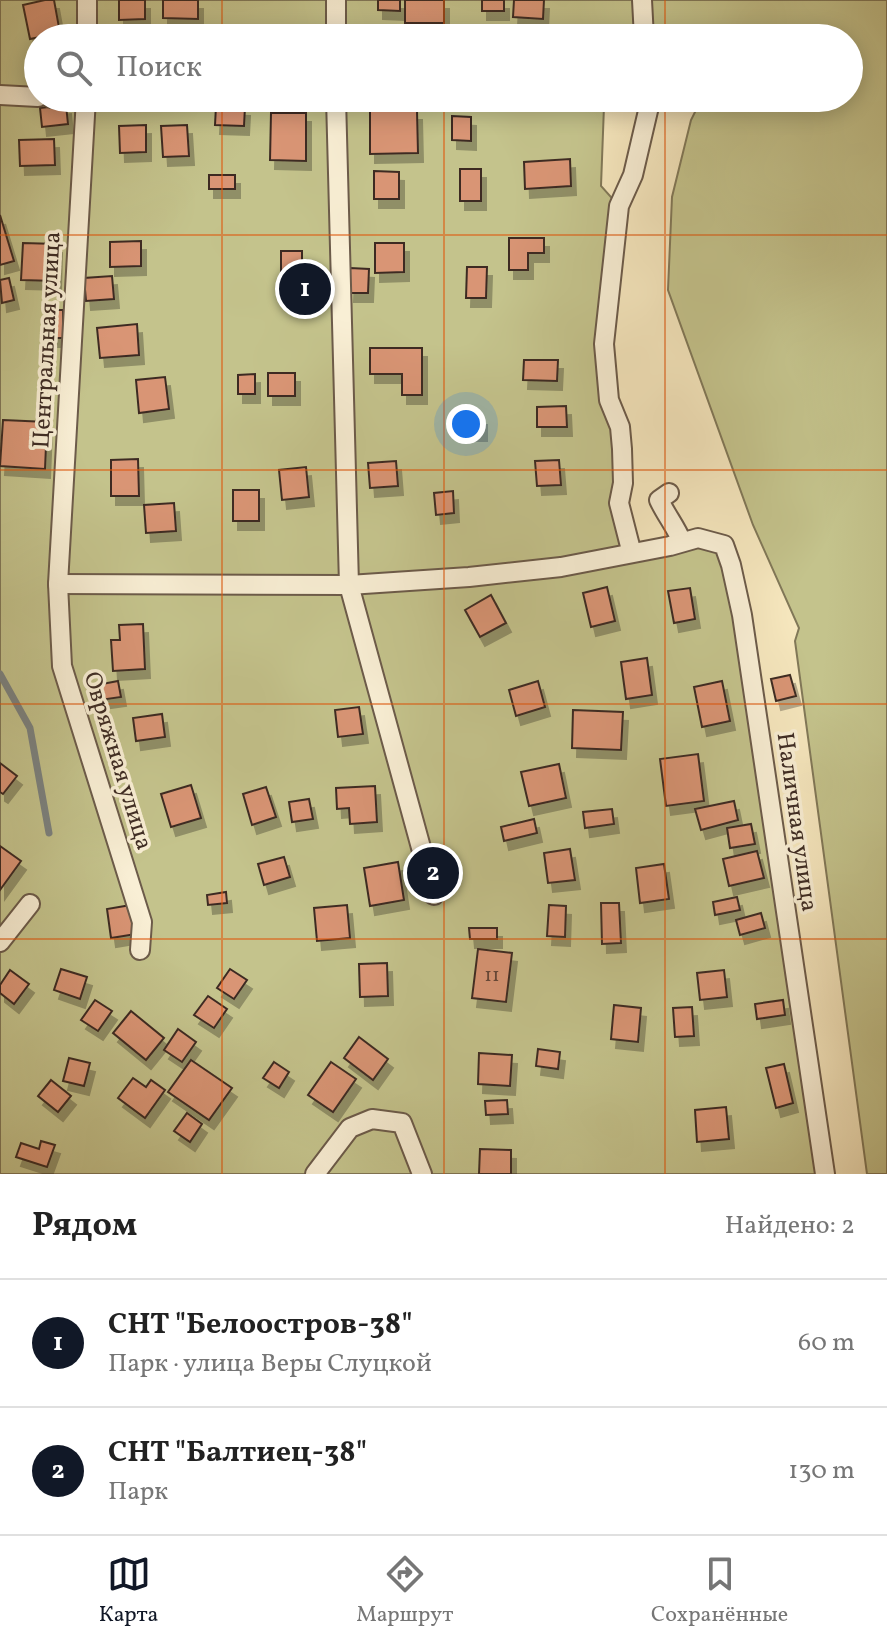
<!DOCTYPE html>
<html lang="ru">
<meta charset="utf-8">
<style>
body{margin:0;font-family:Vollkorn,serif;background:#f6f6f6;color:#222}
.you{position:absolute;left:466px;top:424px;width:28px;height:28px;margin:-20px;border:6px solid #fff;border-radius:50%;background:#1a73e8;box-shadow:0 0 0 12px #1a73e833}
.badge{display:grid;place-items:center;width:52px;height:52px;border-radius:50%;background:#111827;color:#fff;font-size:26px;font-weight:700}
.pin{position:absolute;translate:-50% -50%;border:4px solid #fff;box-shadow:0 2px 8px #0006}
.list{margin:0;padding:0;list-style:none}
h2{display:flex;justify-content:space-between;align-items:center;height:104px;margin:0;padding:0 32px;font-size:34px}
h2 small{font-size:26px;font-weight:400;color:#767676}
.list li{display:grid;grid-template-columns:52px 1fr auto;gap:24px;align-items:center;box-sizing:border-box;height:128px;padding:0 32px;border-top:2px solid #e0e0e0}
.list b{display:block;font-size:30px;white-space:nowrap}
.list p{margin:0;font-size:26px;white-space:nowrap;color:#767676}
.list em{font-size:26px;font-style:normal;color:#767676}
.icon{flex:none;width:44px;height:44px;fill:none;stroke:currentColor;stroke-width:2;stroke-linecap:round;stroke-linejoin:round}
.map{position:relative;flex:none;width:887px;height:1174px;overflow:hidden}
.search{position:absolute;background:#fff;box-shadow:0 4px 20px #0003;left:24px;right:24px;top:24px;height:88px;display:flex;align-items:center;gap:20px;box-sizing:border-box;padding:0 28px;border-radius:44px;color:#767676;font-size:30px}
.sheet{height:360px;background:#fff}
nav{display:flex;justify-content:space-around;align-items:center;box-sizing:border-box;height:112px;border-top:2px solid #e0e0e0;background:#fff;font-size:22px;color:#767676}
nav a{display:grid;justify-items:center;gap:4px}
nav .on{color:#111827}
.map>svg:first-child{display:block}
</style>
<div class="map">
<svg width="887" height="1174" viewBox="0 0 887 1174">
<defs>
<filter id="shadow"><feDropShadow dx="5" dy="9" stdDeviation="0" flood-color="#0004"/></filter>
</defs>
<rect width="100%" height="100%" fill="#f6e7be"/>
<filter id="stains"><feTurbulence type="fractalNoise" baseFrequency=".0025" numOctaves="4"/><feColorMatrix values="0 0 0 0 .2 0 0 0 0 .09 0 0 0 0 .02 0 0 0 .5 -.17"/></filter>
<radialGradient id="worn" r=".72"><stop offset=".6" stop-color="#630" stop-opacity="0"/><stop offset="1" stop-color="#630" stop-opacity=".3"/></radialGradient>
<g fill="#c4c38c" stroke="#817858" stroke-width="2">
<polygon points="0,0 642,0 644,38 38,38 38,98 608,98 604,106 601,186 619,206 604,344 618,503 639,551 724,545 824,1174 0,1174"/>
<polygon points="652,0 887,0 887,1174 867,1174 795,641 799,628 753,525 668,290 672,197 691,120 702,98 849,98 849,38 655,38 651,28"/>
</g>
<g fill="none" stroke-linecap="round" stroke-linejoin="round">
<polyline stroke="#7b8280" stroke-width="7" points="0,674 30,728 49,833"/>
</g>
<g fill="#d99574" stroke="#3e2c24" stroke-width="2" filter="url(#shadow)">
<polygon points="45,0 54,0 60,33 30,39 23,5"/>
<polygon points="119,0 145,0 145,19 119,20"/>
<polygon points="163,0 198,0 198,19 163,18"/>
<polygon points="378,0 400,0 400,11 378,10"/>
<rect x="405" y="0" width="39" height="23"/>
<rect x="482" y="0" width="22" height="11"/>
<polygon points="514,0 544,0 543,19 513,17"/>
<polygon points="66,105 68,124 42,127 40,108"/>
<polygon points="216,106 245,107 244,126 215,125"/>
<polygon points="370,111 417,111 418,153 370,154"/>
<polygon points="271,113 306,113 306,161 270,160"/>
<polygon points="452,116 471,117 471,141 452,140"/>
<polygon points="146,125 146,152 120,153 119,126"/>
<polygon points="187,125 189,156 163,157 161,126"/>
<polygon points="54,139 55,165 20,166 19,140"/>
<polygon points="570,159 571,186 525,189 524,162"/>
<rect x="460" y="169" width="21" height="32"/>
<polygon points="374,171 399,172 399,199 374,199"/>
<rect x="209" y="175" width="26" height="14"/>
<polygon points="0,215 14,261 0,265"/>
<polygon points="509,238 544,238 544,253 528,253 528,270 509,270"/>
<polygon points="141,241 141,266 110,267 110,242"/>
<polygon points="23,243 57,244 56,281 21,280"/>
<polygon points="375,243 404,243 404,272 375,273"/>
<rect x="281" y="251" width="21" height="36"/>
<polygon points="467,267 487,267 486,298 466,298"/>
<polygon points="350,268 369,269 368,293 349,293"/>
<polygon points="112,276 114,299 86,301 84,278"/>
<polygon points="9,278 14,300 2,303 0,280"/>
<rect x="44" y="310" width="19" height="28"/>
<polygon points="137,324 139,355 100,358 97,328"/>
<polygon points="370,348 422,348 422,395 402,395 402,374 370,374"/>
<polygon points="524,360 558,360 557,381 523,380"/>
<rect x="268" y="373" width="27" height="23"/>
<polygon points="255,374 255,394 238,394 238,375"/>
<polygon points="165,377 169,409 139,413 136,380"/>
<polygon points="566,406 567,427 537,427 537,407"/>
<rect x="464" y="416" width="18" height="16"/>
<polygon points="3,420 47,422 45,469 0,466"/>
<polygon points="138,459 139,496 111,496 111,460"/>
<polygon points="559,460 561,485 537,486 535,461"/>
<polygon points="396,461 398,486 370,488 368,463"/>
<polygon points="306,467 309,497 282,500 279,470"/>
<rect x="233" y="490" width="26" height="31"/>
<polygon points="453,491 454,513 436,515 434,493"/>
<polygon points="174,503 176,531 146,533 144,505"/>
<polygon points="607,587 615,621 591,627 583,593"/>
<polygon points="690,588 695,619 674,623 668,591"/>
<polygon points="491,595 506,623 480,637 465,610"/>
<polygon points="143,624 145,669 113,671 111,640 120,640 119,625"/>
<polygon points="647,658 652,695 626,699 621,662"/>
<polygon points="790,675 796,696 776,701 771,679"/>
<polygon points="118,681 121,697 100,700 97,685"/>
<polygon points="538,681 545,707 516,716 509,690"/>
<polygon points="722,681 730,721 702,727 694,687"/>
<polygon points="359,707 363,734 338,737 335,710"/>
<polygon points="573,710 623,712 621,750 572,748"/>
<polygon points="162,714 165,737 136,741 133,718"/>
<polygon points="698,754 704,801 666,806 660,759"/>
<polygon points="0,763 17,776 3,794 0,792"/>
<polygon points="559,764 566,798 529,806 521,772"/>
<polygon points="191,785 201,818 171,827 161,794"/>
<polygon points="375,786 377,822 350,824 349,808 337,809 336,788"/>
<polygon points="266,787 276,817 252,825 243,794"/>
<polygon points="309,799 313,819 292,822 289,802"/>
<polygon points="734,801 738,820 701,830 695,809"/>
<polygon points="612,809 614,824 585,828 583,812"/>
<polygon points="534,819 537,833 504,841 501,827"/>
<polygon points="751,824 755,844 730,848 727,828"/>
<polygon points="0,846 21,861 0,890"/>
<polygon points="570,849 575,880 548,883 544,853"/>
<polygon points="757,851 764,878 729,886 723,859"/>
<polygon points="284,857 290,877 264,885 258,864"/>
<polygon points="398,862 404,900 370,906 364,868"/>
<polygon points="664,864 669,899 640,903 636,868"/>
<polygon points="226,892 227,903 208,905 207,895"/>
<polygon points="737,897 740,910 715,915 713,902"/>
<polygon points="601,903 619,903 621,943 602,944"/>
<polygon points="131,905 136,934 111,938 107,909"/>
<polygon points="347,905 350,938 317,941 314,908"/>
<polygon points="549,905 566,906 565,937 547,936"/>
<polygon points="761,913 765,928 740,935 736,920"/>
<polygon points="469,928 497,928 497,939 470,939"/>
<polygon points="478,949 512,953 506,1002 472,998"/>
<polygon points="387,963 388,996 360,997 359,964"/>
<polygon points="61,969 87,977 80,999 54,990"/>
<polygon points="230,969 247,980 234,999 217,988"/>
<polygon points="10,970 29,984 14,1004 0,993 0,985"/>
<polygon points="724,970 727,997 700,1000 697,973"/>
<polygon points="208,996 227,1009 214,1028 194,1015"/>
<polygon points="95,1000 112,1011 98,1031 81,1020"/>
<polygon points="783,1000 785,1015 757,1019 755,1004"/>
<polygon points="614,1005 641,1008 638,1042 611,1039"/>
<polygon points="692,1007 694,1036 675,1037 673,1008"/>
<polygon points="131,1011 164,1038 146,1060 113,1033"/>
<polygon points="178,1029 196,1042 182,1062 164,1050"/>
<polygon points="359,1037 388,1059 373,1080 344,1058"/>
<polygon points="538,1049 560,1052 558,1069 536,1066"/>
<polygon points="479,1053 512,1055 510,1086 478,1084"/>
<polygon points="69,1058 90,1063 84,1086 63,1081"/>
<polygon points="191,1060 232,1088 209,1120 168,1092"/>
<polygon points="274,1062 289,1072 279,1088 263,1078"/>
<polygon points="331,1062 356,1079 333,1112 308,1095"/>
<polygon points="784,1064 793,1103 776,1108 766,1068"/>
<polygon points="133,1078 146,1087 151,1080 165,1090 145,1118 118,1098"/>
<polygon points="51,1080 71,1096 58,1112 38,1096"/>
<polygon points="507,1100 508,1114 486,1115 485,1101"/>
<polygon points="726,1107 729,1139 697,1142 695,1110"/>
<polygon points="187,1113 202,1124 190,1142 174,1131"/>
<polygon points="41,1141 55,1145 47,1167 16,1157 21,1143 39,1149"/>
<polygon points="480,1149 511,1150 511,1174 479,1174"/>
</g>
<g fill="none" stroke-linecap="round" stroke-linejoin="round">
<g stroke="#6c5b4a" stroke-width="22">
<g id="minor">
<polyline points="642,0 644,38"/>
<polyline points="87,38 87,0"/>
<polyline points="336,38 336,0"/>
<polyline points="0,95 38,97"/>
<polyline points="51,98 86,100 366,98"/>
<polyline points="86,98 58,584 62,666 142,922 140,950"/>
<polyline points="336,98 349,585 434,895"/>
<path d="M669,493l-10,7c7,15 17,27 23,42"/>
<polyline points="630,546 619,503 623,483 622,449 620,427 609,400 604,344 619,206 633,175 651,98"/>
<polyline points="58,584 349,585 469,577 561,567 670,546 698,538 724,545 731,565 742,615 825,1174"/>
<polyline points="0,942 30,904"/>
<polyline points="315,1174 350,1128 372,1119 402,1123 422,1174"/>
</g>
</g>
<use href="#minor" stroke="#f9efd5" stroke-width="18"/>
</g>
<path fill="none" stroke="#e0570d" stroke-width="2" stroke-opacity="0.55" d="M222,0v38M444,0v38M665,0v38M222,98v1076M444,98v1076M665,98v1076M0,235h887M0,470h887M0,704h887M0,939h887"/>
<g text-anchor="middle" dominant-baseline="central" stroke-width="7" stroke-linejoin="round" paint-order="stroke">
<g font-size="20" fill="#654638">
<text x="492" y="976">11</text>
</g>
<g font-size="24" fill="#3e2c24" stroke="#f9efd5">
<text transform="translate(48 340) rotate(-87)">Центральная улица</text>
<text transform="translate(117 761) rotate(73)">Овряжная улица</text>
<text transform="translate(796 822) rotate(82)">Наличная улица</text>
</g>
</g>
<rect width="100%" height="100%" filter="url(#stains)"/>
<rect width="100%" height="100%" fill="url(#worn)"/>
</svg>
<div class="you"></div>
<div class="pin badge" style="left:305px;top:289px">1</div>
<div class="pin badge" style="left:433px;top:873px">2</div>
<div class="search"><svg class="icon" aria-label="search" viewBox="0 0 24 24"><circle cx="10" cy="10" r="6"/><path d="M15 15l6 6"/></svg>Поиск</div>
</div>
<section class="sheet">
<h2>Рядом<small>Найдено: 2</small></h2>
<ul class="list">
<li><span class="badge">1</span><div><b>СНТ &quot;Белоостров-38&quot;</b><p>Парк · улица Веры Слуцкой</p></div><em>60 m</em></li>
<li><span class="badge">2</span><div><b>СНТ &quot;Балтиец-38&quot;</b><p>Парк</p></div><em>130 m</em></li>
</ul>
</section>
<nav>
<a class="on"><svg class="icon" aria-label="map" viewBox="0 0 24 24"><path d="M3 6l6-2 6 2 6-2v14l-6 2-6-2-6 2zM9 4v14M15 6v14"/></svg>Карта</a>
<a><svg class="icon" aria-label="directions" viewBox="0 0 24 24"><path d="M12 3l9 9-9 9-9-9zM9 14v-3h6M13 9l2 2-2 2"/></svg>Маршрут</a>
<a><svg class="icon" aria-label="saved" viewBox="0 0 24 24"><path d="M7 4h10v16l-5-4-5 4z"/></svg>Сохранённые</a>
</nav>
